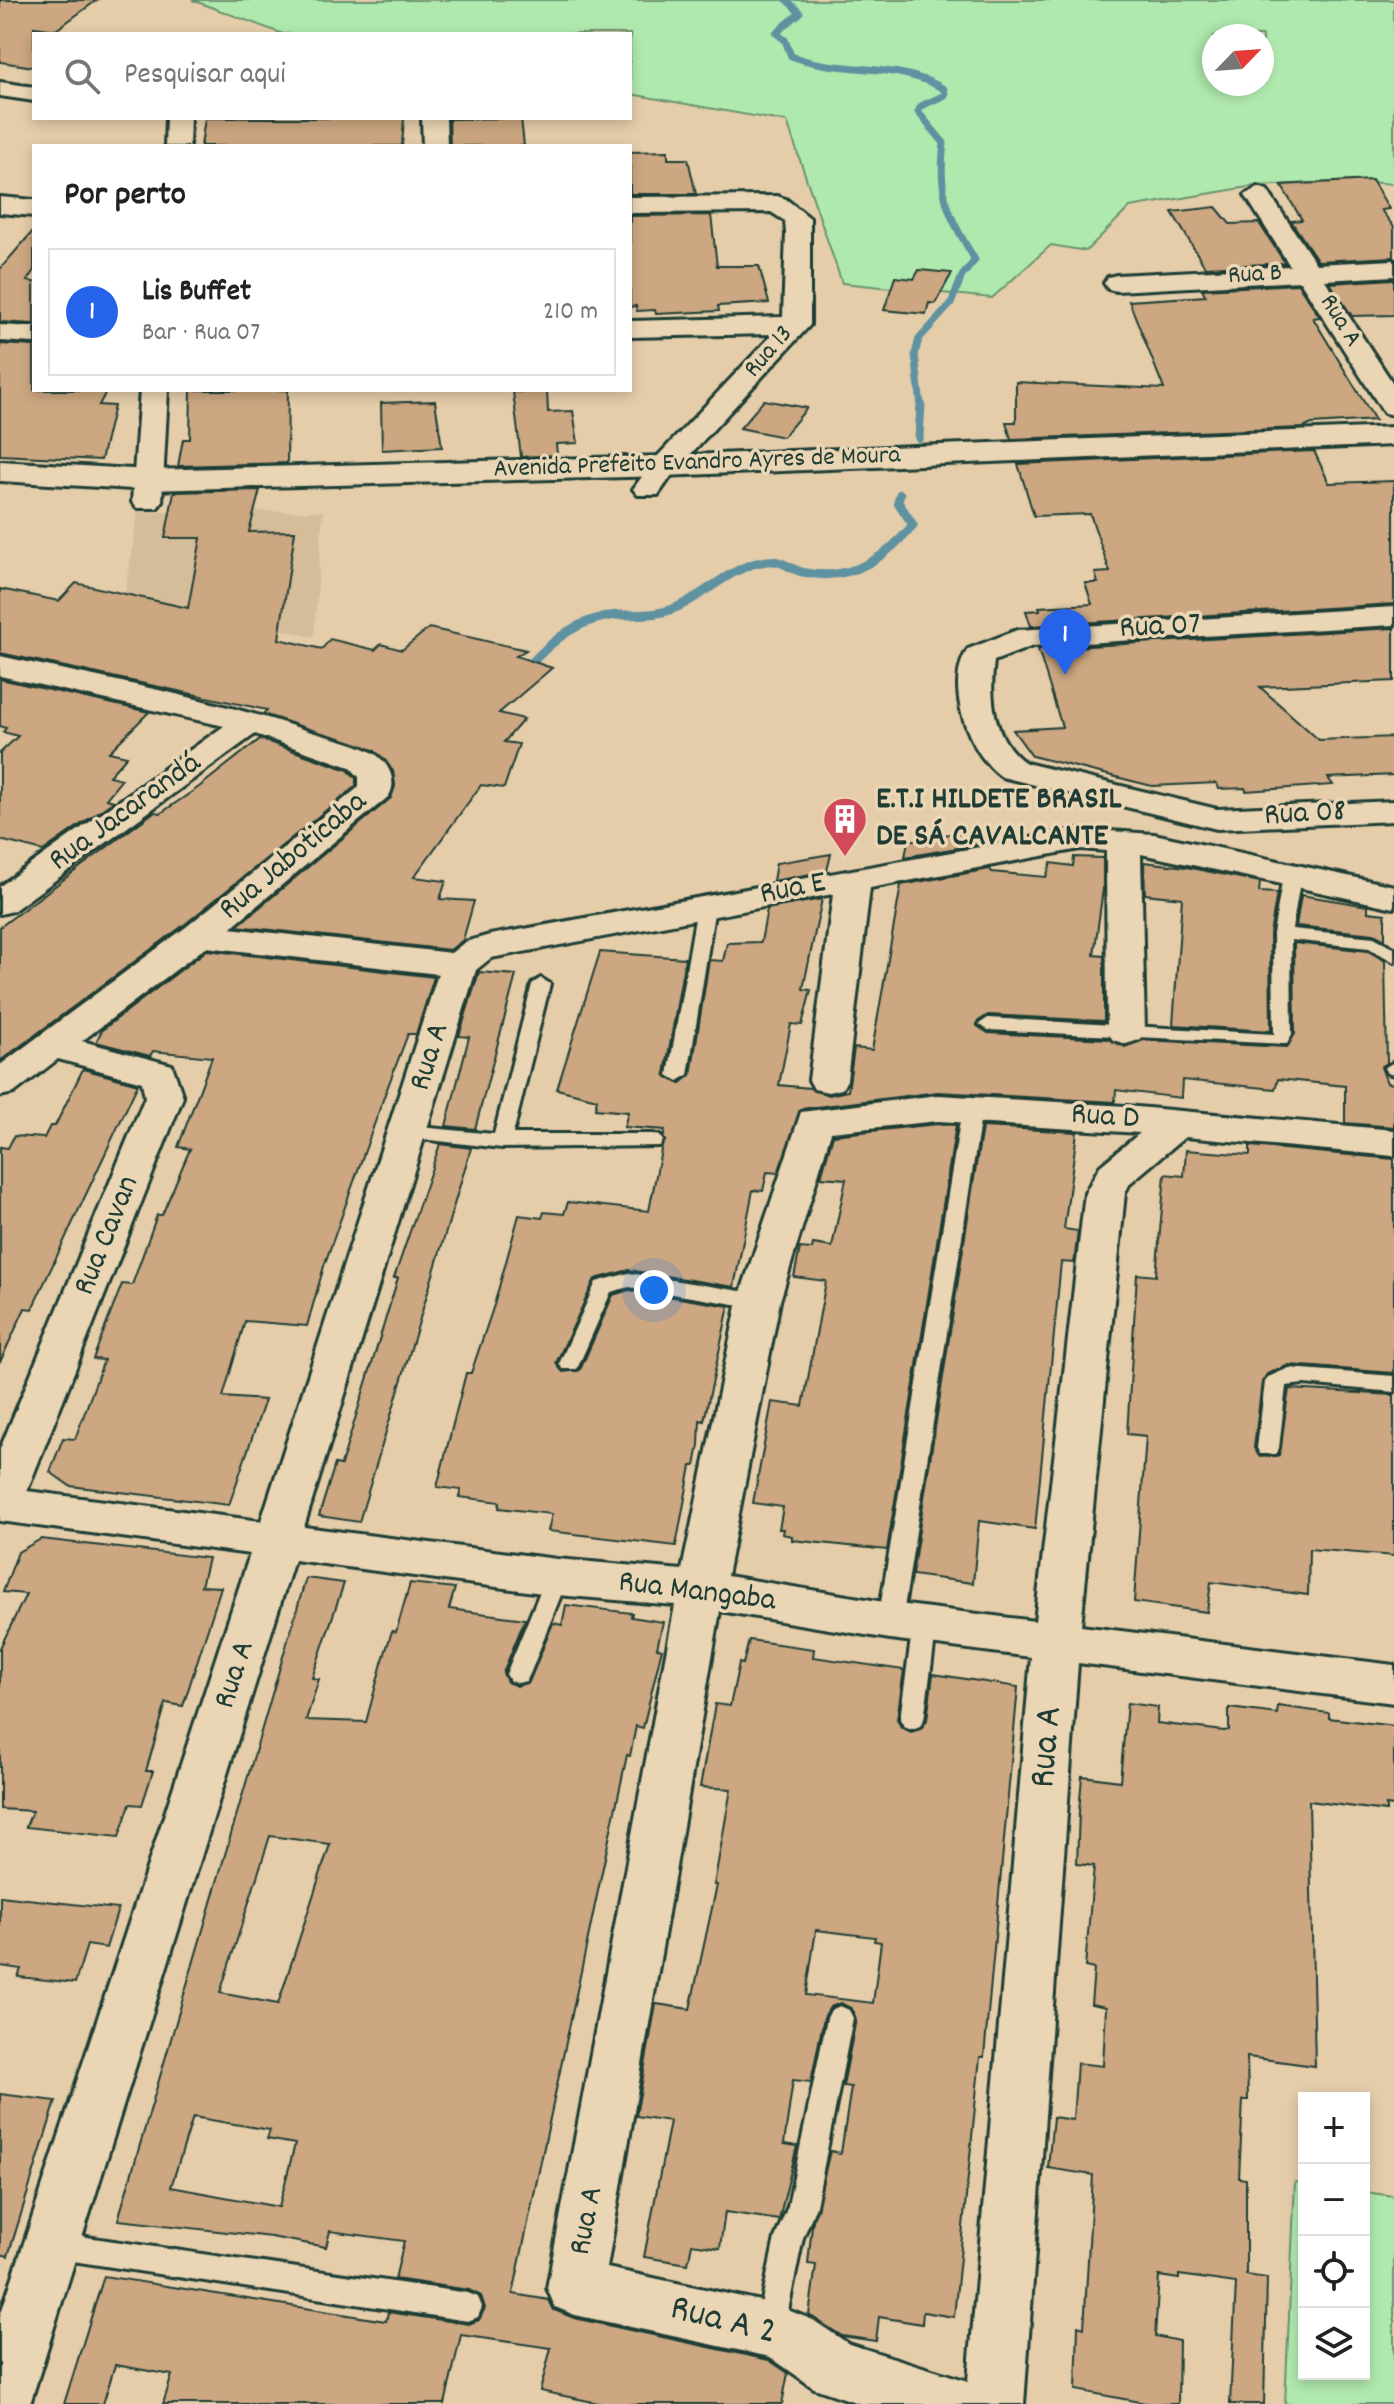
<!DOCTYPE html>
<html lang="pt">
<meta charset="utf-8">
<style>
body{margin:0;font-family:Dekko,sans-serif;background:#f6f6f6;color:#222}
.controls{position:absolute;right:24px;bottom:24px;display:grid;overflow:hidden;border-radius:0px;box-shadow:0 4px 12px #0003}
.controls button{width:72px;height:72px;display:grid;place-items:center;padding:0;border:0;border-bottom:2px solid #e0e0e0;background:#fff;color:#222;font:40px sans-serif}
.compass{position:absolute;left:1202px;top:24px;width:72px;height:72px;border-radius:50%;background:#fff;box-shadow:0 4px 12px #0003;rotate:65deg}
.you{position:absolute;left:654px;top:1290px;width:28px;height:28px;margin:-20px;border:6px solid #fff;border-radius:50%;background:#1a73e8;box-shadow:0 0 0 12px #1a73e833}
.badge{display:grid;place-items:center;width:52px;height:52px;border-radius:50%;background:#2563eb;color:#fff;font-size:26px;font-weight:700}
.pin{position:absolute;translate:-50% -66px;filter:drop-shadow(0 2px 4px #0008)}
.pin::after{content:'';position:absolute;top:42px;width:28px;height:24px;background:inherit;clip-path:polygon(0 0,100% 0,50% 100%)}
.list{margin:0;padding:0;list-style:none}
h2{display:flex;justify-content:space-between;align-items:center;height:104px;margin:0;padding:0 32px;font-size:34px}
h2 small{font-size:26px;font-weight:400;color:#767676}
.list li{display:grid;grid-template-columns:52px 1fr auto;gap:24px;align-items:center;box-sizing:border-box;height:128px;margin:0 16px 16px;padding:0 16px;border:2px solid #e0e0e0;border-radius:0px}
.list b{display:block;font-size:30px;white-space:nowrap}
.list p{margin:0;font-size:26px;white-space:nowrap;color:#767676}
.list em{font-size:26px;font-style:normal;color:#767676}
.icon{flex:none;width:44px;height:44px;fill:none;stroke:currentColor;stroke-width:2;stroke-linecap:round;stroke-linejoin:round}
.map{position:relative;flex:none;width:1394px;height:2404px;overflow:hidden}
.search{position:absolute;background:#fff;box-shadow:0 4px 12px #0003;left:32px;top:32px;width:600px;height:88px;display:flex;align-items:center;gap:20px;box-sizing:border-box;padding:0 28px;border-radius:0px;color:#767676;font-size:30px}
.panel{position:absolute;background:#fff;box-shadow:0 4px 12px #0003;left:32px;top:144px;width:600px;height:248px;border-radius:0px}
.map>svg:first-child{display:block}
</style>
<div class="map">
<svg width="1394" height="2404" viewBox="0 0 1394 2404">
<rect width="100%" height="100%" fill="#e5cdaa"/>
<filter id="ink" filterUnits="userSpaceOnUse"><feTurbulence type="fractalNoise" baseFrequency=".0125" numOctaves="2"/><feDisplacementMap in="SourceGraphic" scale="16" xChannelSelector="R" yChannelSelector="G"/><feConvolveMatrix kernelMatrix="1 2 1 2 8 2 1 2 1" color-interpolation-filters="sRGB"/></filter>
<g filter="url(#ink)">
<polygon fill="#d6bd9a" points="323,511 314,637 125,594 138,512"/>
<g fill="#b0e9ad" stroke="#689370" stroke-width="2" fill-rule="evenodd">
<path d="M192,0h1202v184l-39,-3 -101,5 -124,21 -44,44 -35,-6 -59,53 -150,-15 -55,-161 -157,-28v-60h-347zM1214,36h48v48h-48z"/>
<polygon points="1295,2182 1304,2183 1304,2374 1364,2374 1364,2192 1394,2196 1394,2404 1285,2404"/>
</g>
<g fill="none" stroke-linecap="round" stroke-linejoin="round">
<path stroke="#5e92a1" stroke-width="7" d="M787,0l13,13 -24,20 9,7 6,16c50,19 106,5 153,33l1,6 -24,11 -3,6 26,31c-7,53 5,73 31,117l-13,16 -11,28 -32,35 -4,15 6,52"/>
<g stroke="#5e92a1" stroke-width="9">
<polyline points="919,438 921,404"/>
<path d="M527,668c26,-29 53,-51 93,-53 19,-1 37,1 55,-7 31,-13 57,-43 92,-47 13,-2 23,8 35,11 46,11 82,-12 111,-47l-15,-23 2,-8"/>
</g>
</g>
<g fill="#cca781" stroke="#1f3d34" stroke-width="2" fill-rule="evenodd">
<polygon points="0,0 97,0 56,30 34,27 34,67 0,62"/>
<polygon points="205,118 404,118 402,146 201,146"/>
<polygon points="521,118 524,146 450,146 449,119"/>
<polygon points="668,151 668,159 688,159 696,194 630,194 630,152"/>
<polygon points="1372,180 1389,209 1381,210 1394,227 1394,257 1318,261 1291,221 1302,220 1281,185"/>
<polygon points="1216,207 1230,224 1259,223 1285,263 1205,267 1172,212"/>
<polygon points="711,215 717,266 759,266 769,303 718,306 719,311 656,314 655,310 637,311 636,306 630,307 630,216"/>
<polygon points="34,230 34,270 27,281 34,282 34,324 0,322 0,269"/>
<polygon points="919,270 952,273 935,304 929,303 926,314 884,310 895,277 914,279"/>
<polygon points="1394,279 1394,315 1352,316 1330,283"/>
<polygon points="1298,284 1320,317 1313,318 1375,420 1312,424 1303,428 1011,439 1006,422 1016,422 1016,382 1164,389 1129,301 1206,296 1202,289"/>
<polygon points="0,344 34,346 34,390 107,390 99,405 114,406 101,460 0,455"/>
<polygon points="191,390 288,390 287,463 178,466 183,439 190,439"/>
<polygon points="547,391 548,412 573,411 578,443 556,444 557,455 521,457 513,392"/>
<polygon points="764,400 807,408 783,437 740,428"/>
<polygon points="435,401 442,447 382,450 381,403"/>
<polygon points="1314,451 1329,483 1394,481 1394,604 1031,626 1026,611 1040,610 1039,607 1092,604 1085,583 1098,583 1095,573 1110,572 1090,514 1034,516 1018,464"/>
<polygon points="260,490 249,532 295,531 279,639 322,649 330,639 375,650 381,644 402,650 429,628 526,650 516,656 552,668 499,713 524,719 504,742 519,744 504,788 481,785 414,877 446,881 440,899 474,901 463,940 450,950 237,926 391,798 395,786 393,771 374,750 263,714 267,710 0,653 0,589 59,601 76,583 188,608 201,538 165,538 174,492"/>
<polygon points="1394,628 1394,681 1260,687 1319,740 1394,737 1394,775 1328,778 1333,785 1246,791 1245,788 1219,789 1217,783 1152,786 1032,756 1013,730 1062,727 1038,649"/>
<polygon points="0,679 149,712 109,752 127,756 109,776 122,779 106,799 114,801 43,851 0,840 0,753 18,736 3,732 6,728 0,726"/>
<polygon points="260,739 348,770 356,778 356,786 184,925 0,1061 0,927 154,812 161,813 199,787"/>
<polygon points="967,831 975,845 905,857 908,841"/>
<polygon points="831,854 827,871 773,881 776,863"/>
<polygon points="1074,857 1103,858 1103,889 1094,955 1104,956 1104,1021 988,1015 977,1022 977,1026 988,1033 1108,1039 1125,1047 1143,1040 1287,1047 1295,1034 1294,943 1368,951 1385,961 1387,1063 1381,1067 1387,1083 1394,1084 1394,1127 1345,1123 1345,1086 1278,1079 1275,1089 1182,1080 1181,1098 1116,1090 1115,1102 938,1092 801,1109 778,1173 767,1172 763,1191 753,1190 734,1287 629,1270 595,1279 556,1363 563,1372 580,1370 613,1295 629,1290 729,1306 704,1421 700,1420 699,1445 695,1466 691,1466 676,1546 548,1531 552,1514 499,1508 500,1502 459,1497 461,1490 437,1487 466,1373 471,1373 494,1305 519,1215 542,1218 544,1212 564,1214 568,1202 649,1211 665,1130 624,1127 628,1112 595,1109 597,1099 557,1089 600,952 685,958 665,1074 680,1084 691,1075 709,960 723,961 727,943 761,942 767,909 822,899 803,989 811,990 802,1025 791,1024 779,1085 810,1088 829,1095 848,1091 854,1048 872,1050 901,885 990,869 992,872 1046,877 1051,863 1073,866"/>
<polygon points="1144,862 1186,867 1260,882 1259,892 1277,893 1270,934 1271,1031 1173,1025 1182,898 1145,894"/>
<polygon points="1301,895 1368,906 1368,912 1385,914 1385,940 1374,934 1296,926"/>
<polygon points="207,950 434,977 416,1034 408,1034 385,1094 324,1266 307,1326 245,1321 223,1397 265,1400 229,1505 70,1486 50,1472 63,1438 75,1439 104,1360 93,1359 122,1284 132,1285 157,1215 162,1215 190,1149 178,1147 212,1057 153,1051 150,1056 96,1042 102,1030"/>
<polygon points="479,972 516,975 475,1129 446,1126 469,1037 459,1036"/>
<polygon points="83,1069 138,1084 32,1309 25,1308 0,1362 0,1147 8,1148 14,1136 44,1138 50,1126 55,1126"/>
<polygon points="938,1124 956,1125 887,1550 792,1540 792,1536 782,1534 783,1529 779,1529 783,1507 753,1503 772,1402 803,1406 826,1281 794,1277 800,1248 812,1249 813,1244 832,1247 846,1179 821,1177 833,1135"/>
<polygon points="982,1127 1077,1132 1064,1229 1078,1231 1074,1263 1061,1262 1035,1529 979,1521 973,1583 912,1575"/>
<polygon points="440,1144 471,1148 359,1522 319,1516 335,1464 341,1465 398,1278 394,1278"/>
<polygon points="1250,1146 1394,1159 1394,1373 1289,1365 1267,1374 1262,1382 1254,1448 1260,1457 1279,1455 1289,1389 1394,1395 1394,1556 1309,1549 1308,1595 1211,1582 1207,1612 1134,1602 1146,1436 1127,1434 1137,1274 1156,1276 1165,1174 1184,1176 1186,1150 1250,1155"/>
<polygon points="41,1539 208,1558 201,1586 221,1587 183,1706 166,1703 146,1771 153,1771 142,1805 130,1804 119,1837 26,1827 32,1811 0,1809 0,1648 26,1594 3,1592 18,1552"/>
<path d="M306,1578l38,5 -32,95 7,1 -13,41 60,2 16,-59 10,-32 4,1 14,-49 45,5 -6,21 76,10 -22,54 4,9 10,4 12,-4 24,-59 9,2 4,-20 66,8 -1,4 32,5 -6,26 5,1 -4,16 -15,63 -7,-2 -6,30 -3,-1 -24,112 -90,427 36,6 5,10 20,8 195,42 19,13 -6,31h-179l-63,-13 11,-43 -90,-13 -16,69h-282l9,-29 -57,-10 -12,39h-39l40,-128 282,45 2,-9 81,12 10,-4 6,-12 -4,-12 -12,-6 -74,-11 9,-38 -74,-10 -4,16 -55,-10 -153,-17zM270,1836l60,8 -52,160 -58,-11zM193,2117l77,13 -3,9 28,5 -16,63 -108,-20z"/>
<path d="M749,1640l65,9 -1,8 91,13 -7,49 4,8 10,5 10,-3 6,-9 6,-46 85,13 -34,370h-4l-26,260 -31,-5 -1,12 -43,-7 -3,24 -34,-5 -33,-21 7,-50 -8,-1 4,-39 18,-74 11,2 10,-66 -8,-1 13,-67 -4,-10 -11,-6 -11,4 -6,10 -13,65 -18,-2 -9,64 13,2 -18,74 -54,-8 -5,36 -28,-4 -4,20 -44,-7 26,-136 -34,-5 20,-112 34,5 27,-124h-3l17,-96 -31,-2 15,-83 15,2 9,-43 4,1zM816,1930l59,7 -1,4 7,1 -8,61 -67,-8z"/>
<polygon points="1127,1703 1158,1707 1157,1723 1224,1731 1229,1730 1229,1708 1277,1714 1278,1706 1329,1713 1329,1718 1394,1726 1394,1806 1386,1805 1386,1811 1309,1801 1315,2066 1247,2057 1248,2100 1243,2100 1239,2178 1246,2179 1246,2275 1267,2278 1264,2404 1230,2404 1236,2283 1179,2275 1179,2279 1159,2276 1155,2336 1179,2341 1178,2404 1150,2404 1076,2390 1078,2326 1084,2328 1093,2175 1048,2168 1053,2117 1073,2120 1077,2063 1103,2066 1106,2007 1091,2004 1094,1969 1085,1967 1094,1866 1077,1864 1079,1812 1082,1776 1120,1781"/>
<polygon points="0,1896 118,1909 106,1948 87,1945 75,1983 18,1977 21,1969 0,1966"/>
<polygon points="0,2094 56,2101 8,2256 0,2254"/>
</g>
<g fill="none" stroke-linecap="round" stroke-linejoin="round">
<g stroke="#1f3d34" stroke-width="6">
<g id="service">
<polygon points="1292,871 1301,876 1292,929 1374,937 1394,948 1394,962 1369,948 1291,940 1292,1034 1287,1044 988,1030 979,1024 988,1018 1274,1034 1273,934 1283,876"/>
<polygon points="706,902 715,907 688,1075 678,1081 668,1075 697,907"/>
<polygon points="541,978 550,984 513,1134 653,1134 660,1136 663,1141 660,1146 502,1148 402,1137 399,1132 409,1126 494,1134 532,984"/>
<polygon points="1394,1062 1394,1075 1387,1073 1384,1068"/>
<polygon points="972,1103 982,1109 902,1621 898,1627 890,1630 882,1627 878,1621 962,1109"/>
<polygon points="629,1273 759,1294 769,1301 759,1308 629,1287 611,1292 577,1369 563,1369 559,1364 596,1282"/>
<polygon points="1289,1368 1394,1376 1394,1392 1304,1384 1286,1386 1279,1448 1276,1454 1260,1454 1257,1448 1265,1382 1268,1377"/>
<polygon points="557,1568 565,1571 568,1577 530,1674 526,1681 518,1683 510,1681 506,1674 546,1577 549,1571"/>
<polygon points="925,1615 933,1618 937,1624 924,1719 920,1726 912,1729 904,1726 900,1719 913,1624 917,1618"/>
<polygon points="840,2006 849,2010 853,2018 816,2206 803,2238 784,2330 780,2340 770,2344 760,2340 756,2330 775,2238 788,2206 827,2018 831,2010"/>
<polygon points="53,2232 468,2293 478,2297 482,2307 478,2317 468,2321 53,2258 43,2254 39,2245 43,2236"/>
</g>
</g>
<g stroke="#1f3d34" stroke-width="6">
<g id="minor">
<polygon points="0,82 34,87 34,101 0,96"/>
<polygon points="166,118 190,118 189,146 165,146"/>
<polygon points="422,118 446,118 447,146 423,146"/>
<polygon points="1258,187 1267,190 1316,264 1394,260 1394,276 1325,280 1394,385 1394,415 1384,413 1300,281 1117,291 1108,289 1104,283 1108,277 1117,275 1290,266 1245,195"/>
<polygon points="777,196 786,199 810,218 810,325 674,472 658,495 638,495 633,489 654,460 773,334 630,337 630,321 783,317 786,233 785,221 771,212 630,213 630,197"/>
<polygon points="0,197 34,200 34,216 0,213"/>
<polygon points="0,325 34,327 34,343 0,341"/>
<polygon points="140,390 168,390 162,502 157,508 137,508 132,502"/>
<path d="M1394,607v18l-361,21 -39,15c-5,37 -1,80 32,102l191,46 177,-8v20l-177,8 -215,-52c-33,-22 -59,-92 -34,-128l49,-19z"/>
<path d="M0,656c103,23 209,41 308,75 20,6 45,11 64,21 16,9 27,30 16,45l-158,131 221,25 14,-11 25,-7 590,-106 74,5 240,52v22l-253,-54 4,178 -6,8 -13,4 -13,-4 -6,-8 -1,-181 -26,-2 -210,39 -23,192 -5,9 -14,3 -14,-3 -5,-9 24,-186 -342,64 -15,12 -172,557 253,32 125,11 56,-269 63,-189 137,-17 188,11 268,24v26l-209,-19 -55,46 -5,10 -44,433 313,39v38l-316,-40 -54,741h-163l-47,-16 -44,-31 -195,-42 -20,-8 -8,-19 128,-683 -118,-10 -263,-35 -264,844h-30v-88l250,-762 -250,-33v-72l145,-352 -3,-15 -84,-23 -44,34 -14,3v-31l186,-138 173,-140v-10l-9,-10 -95,-33 -242,177 -13,3v-28l224,-160 -224,-50zM206,947l232,27 -177,547 -234,-30 156,-394 -11,-32 -90,-24zM938,1121l202,12 -40,33 -15,27 -50,428 -145,-18 -163,-27 53,-275 51,-169zM720,1611l170,28 141,18 -63,724 -119,-37 -36,-24 -43,-17 -163,-35z"/>
</g>
</g>
<g stroke="#1f3d34" stroke-width="6">
<polygon id="tertiary" points="1394,427 1394,445 664,476 149,490 0,481 0,461 149,470 664,456"/>
</g>
<use href="#service" fill="#ead5b4" fill-rule="evenodd"/>
<use href="#minor" fill="#ead5b4" fill-rule="evenodd"/>
<use href="#tertiary" fill="#ead5b4" fill-rule="evenodd"/>
</g>
</g>
<defs>
<g id="building-pin" transform="scale(2.3)"><path d="M0 17L-7.5 6A9.5 9.5 0 1 1 7.5 6Z" fill="#d1495b" stroke="#ead5b4"/><path d="M-4-6H4V6H1V3H-1V6H-4ZM-2.5-4.3h1.7v1.8h-1.7ZM.8-4.3h1.7v1.8H.8ZM-2.5-1h1.7V.8h-1.7ZM.8-1h1.7V.8H.8Z" fill="#fff"/></g>
</defs>
<g fill-rule="evenodd">
<use href="#building-pin" x="845" y="819"/>
</g>
<g text-anchor="middle" dominant-baseline="central" stroke-width="7" stroke-linejoin="round" paint-order="stroke">
<g font-size="26" fill="#1f3d34" stroke="#ead5b4">
<text transform="translate(1255 275) rotate(-3)">Rua B</text>
<text transform="translate(1340 321) rotate(58)">Rua A</text>
<text transform="translate(769 352) rotate(-49)">Rua 13</text>
<text transform="translate(697 463) rotate(-2)">Avenida Prefeito Evandro Ayres de Moura</text>
</g>
<g font-size="32" fill="#1f3d34" stroke="#ead5b4">
<text transform="translate(1160 628) rotate(-3)">Rua 07</text>
<text transform="translate(126 813) rotate(-36)">Rua Jacarandá</text>
<text transform="translate(1305 815) rotate(-3)">Rua 08</text>
<text transform="translate(294 857) rotate(-40)">Rua Jaboticaba</text>
<text transform="translate(793 890) rotate(-11)">Rua E</text>
<text transform="translate(431 1057) rotate(-73)">Rua A</text>
<text transform="translate(1105 1118) rotate(4)">Rua D</text>
<text transform="translate(108 1236) rotate(-68)">Rua Cavan</text>
<text transform="translate(697 1593) rotate(7)">Rua Mangaba</text>
<text transform="translate(236 1675) rotate(-72)">Rua A</text>
<text transform="translate(588 2221) rotate(-79)">Rua A</text>
</g>
<g font-size="32" font-weight="bold" fill="#1f3d34" stroke="#ead5b4" text-anchor="start">
<text x="876" y="801">E.T.I HILDETE BRASIL<tspan x="876" dy="37">DE SÁ CAVALCANTE</tspan></text>
</g>
<g font-size="38" fill="#1f3d34" stroke="#ead5b4">
<text transform="translate(1048 1747) rotate(-85)">Rua A</text>
<text transform="translate(723 2322) rotate(14)">Rua A 2</text>
</g>
</g>
</svg>
<div class="controls">
<button>+</button>
<button>−</button>
<button><svg class="icon" aria-label="locate" viewBox="0 0 24 24"><circle cx="12" cy="12" r="6"/><path d="M12 2v4M12 18v4M2 12h4M18 12h4"/></svg></button>
<button><svg class="icon" aria-label="layers" viewBox="0 0 24 24"><path d="M12 4l9 5-9 5-9-5zM3 14l9 5 9-5"/></svg></button>
</div>
<svg class="compass" viewBox="-18 -18 36 36"><path d="M0-13l5 13h-10z" fill="#e53935"/><path d="M0 13l5-13h-10z" fill="#767676"/></svg>
<div class="you"></div>
<div class="pin badge" style="left:1065px;top:675px">1</div>
<div class="search"><svg class="icon" aria-label="search" viewBox="0 0 24 24"><circle cx="10" cy="10" r="6"/><path d="M15 15l6 6"/></svg>Pesquisar aqui</div>
<section class="panel">
<h2>Por perto<small></small></h2>
<ul class="list">
<li><span class="badge">1</span><div><b>Lis Buffet</b><p>Bar · Rua 07</p></div><em>210 m</em></li>
</ul>
</section>
</div>
